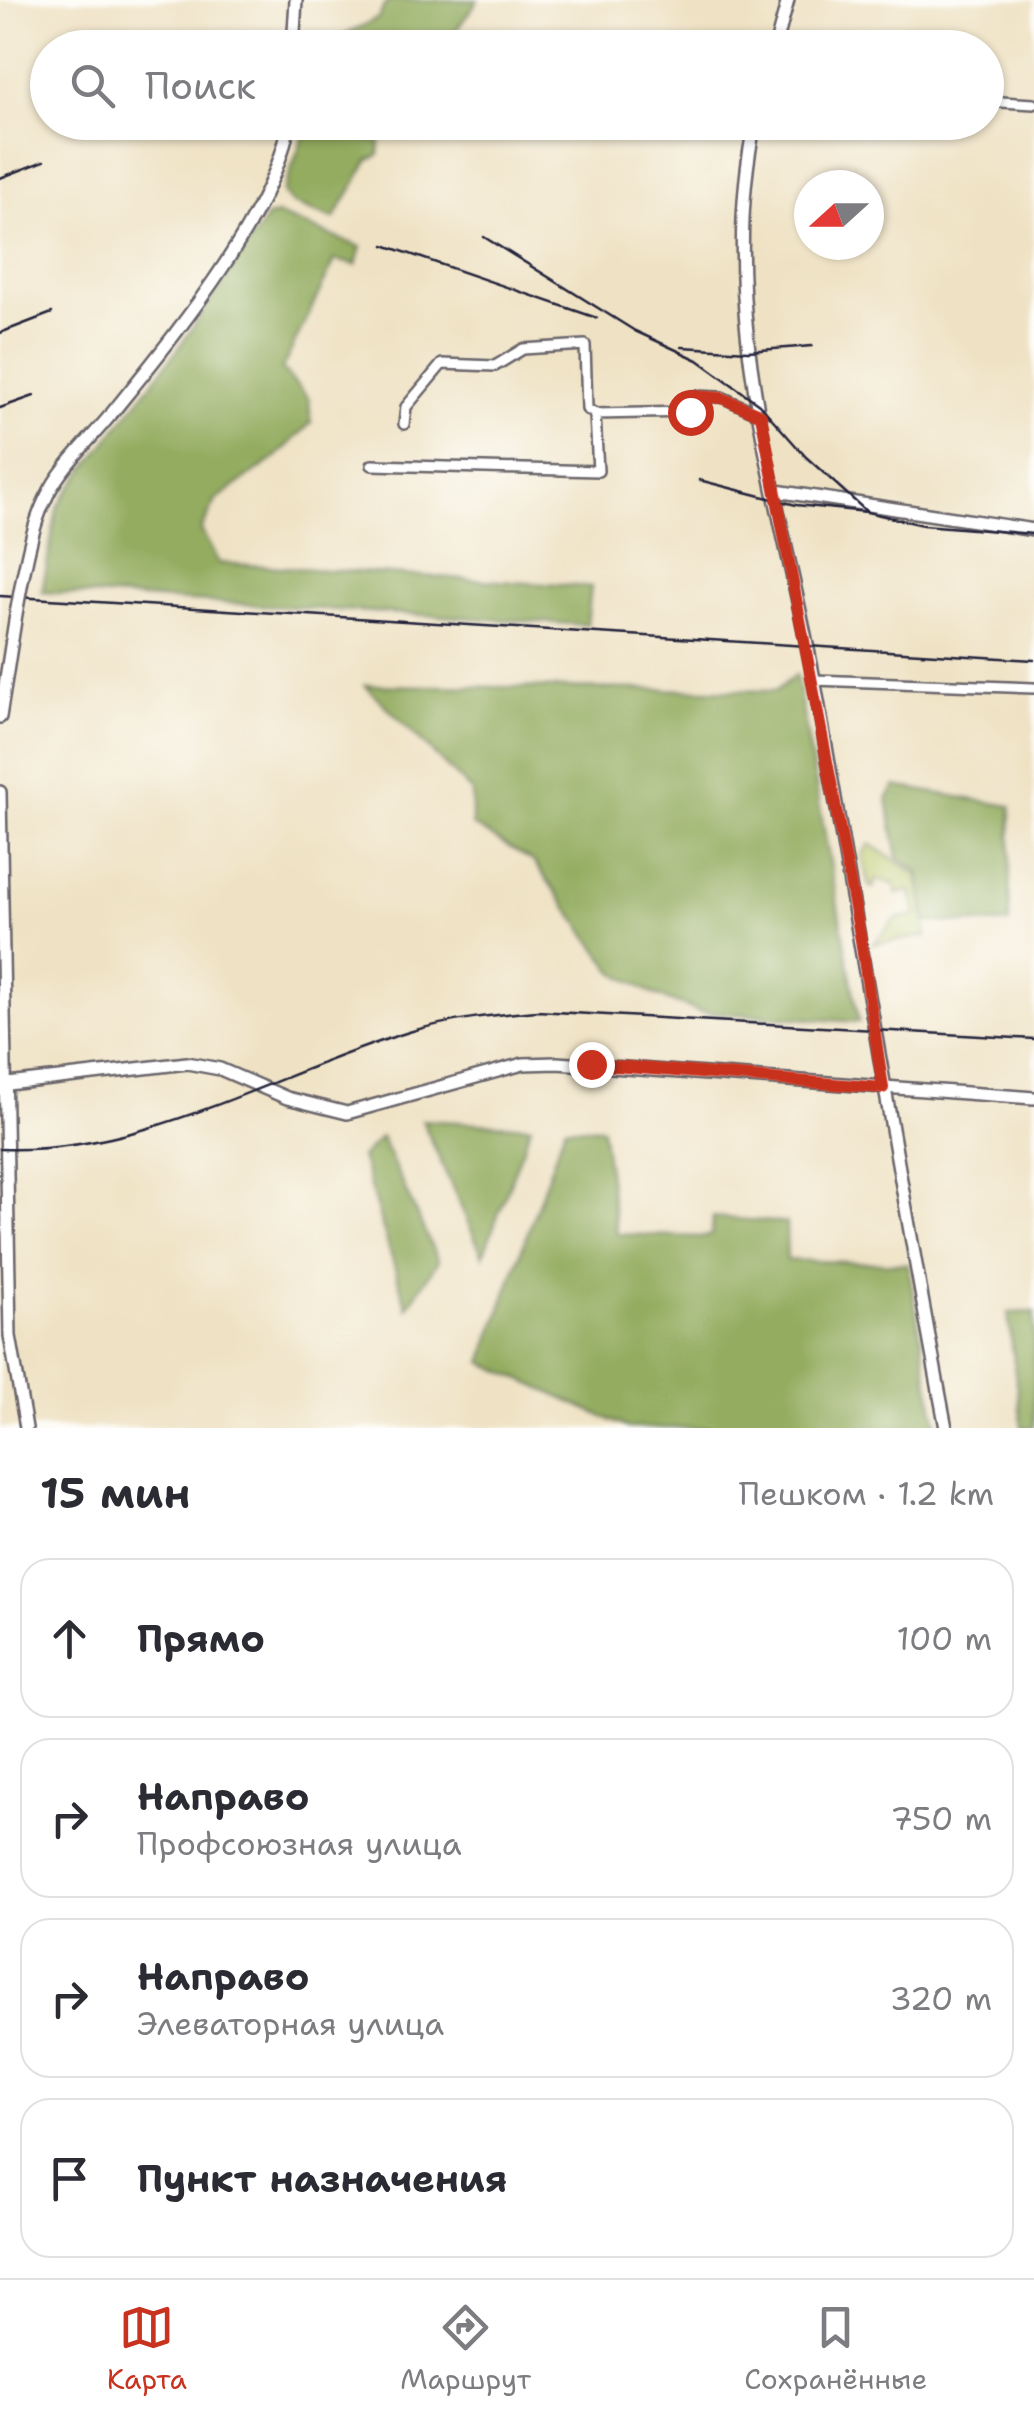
<!DOCTYPE html>
<html lang="ru">
<meta charset="utf-8">
<style>
body{margin:0;font-family:"Shantell Sans",sans-serif;background:#f7f7f7;color:#2b2b33}
.compass{position:absolute;left:794px;top:170px;width:90px;height:90px;border-radius:50%;background:#fff;box-shadow:0 2px 8px #0004;rotate:249deg}
.stop{position:absolute;width:30px;height:30px;margin:-22px;border:8px solid #c8321e;border-radius:50%;background:#fff}
.stop.end{background:#c8321e;border-color:#fff;box-shadow:0 2px 10px #0008}
.list{margin:0;padding:0;list-style:none}
h2{display:flex;justify-content:space-between;align-items:center;height:130px;margin:0;padding:0 40px;font-size:42px}
h2 small{font-size:32px;font-weight:400;color:#7c7c81}
.list li{display:grid;grid-template-columns:65px 1fr auto;gap:30px;align-items:center;box-sizing:border-box;height:160px;margin:0 20px 20px;padding:0 20px;border:2px solid #e1e1e2;border-radius:30px}
.list b{display:block;font-size:38px;white-space:nowrap}
.list p{margin:0;font-size:32px;white-space:nowrap;color:#7c7c81}
.list em{font-size:32px;font-style:normal;color:#7c7c81}
.icon{flex:none;width:55px;height:55px;fill:none;stroke:currentColor;stroke-width:2;stroke-linecap:round;stroke-linejoin:round}
.map{position:relative;flex:none;width:1034px;height:1428px;overflow:hidden}
.search{position:absolute;background:#fff;box-shadow:0 2px 8px #0004;left:30px;right:30px;top:30px;height:110px;display:flex;align-items:center;gap:25px;box-sizing:border-box;padding:0 35px;border-radius:55px;color:#7c7c81;font-size:38px}
.sheet{height:850px;background:#fff}
nav{display:flex;justify-content:space-around;align-items:center;box-sizing:border-box;height:140px;border-top:2px solid #e1e1e2;background:#fff;font-size:28px;color:#7c7c81}
nav a{display:grid;justify-items:center;gap:5px}
nav .on{color:#c8321e}
.map>svg:first-child{display:block}
</style>
<div class="map">
<svg width="1034" height="1428" viewBox="0 0 1034 1428">
<rect width="100%" height="100%" fill="#fdfcf7"/>
<filter id="ink" filterUnits="userSpaceOnUse"><feTurbulence type="fractalNoise" baseFrequency=".01" numOctaves="2"/><feDisplacementMap in="SourceGraphic" scale="20" xChannelSelector="R" yChannelSelector="G"/><feConvolveMatrix kernelMatrix="1 2 1 2 8 2 1 2 1" color-interpolation-filters="sRGB"/></filter>
<filter id="wash" filterUnits="userSpaceOnUse"><feTurbulence type="fractalNoise" baseFrequency=".0048" numOctaves="4" result="noise"/><feDisplacementMap in="SourceGraphic" scale="40" xChannelSelector="R" yChannelSelector="G"/><feGaussianBlur stdDeviation="2.25" result="paint"/><feColorMatrix in="noise" values="0 0 0 0 0 0 0 0 0 0 0 0 0 0 0 0 0 1.4 0 .05"/><feComposite in="paint" operator="in"/></filter>
<g filter="url(#wash)">
<rect width="100%" height="100%" fill="#efe2c4"/>
<polygon fill="#bac86a" stroke="#6e7552" stroke-width="2.5" points="870,844 918,875 927,936 873,944 896,919 916,915 911,891 896,894 896,885 876,879 873,888 869,886 862,855"/>
<g fill="#93ac5e" stroke="#5a674c" stroke-width="2.5">
<polygon points="388,0 478,0 444,47 320,47 378,18"/>
<polygon points="312,131 380,142 379,155 368,161 334,219 291,203 283,192 303,137"/>
<polygon points="278,215 361,247 356,265 335,260 282,369 309,399 311,423 274,459 217,499 201,530 219,563 591,587 587,625 42,592 57,509 68,491 178,349 267,217"/>
<polygon points="796,675 859,1022 700,1012 655,995 614,972 534,862 472,825 472,792 365,685 776,691"/>
<polygon points="895,786 1011,806 1009,924 926,922 919,872 898,858 887,799"/>
<polygon points="422,1120 531,1126 483,1256"/>
<polygon points="565,1127 602,1128 617,1234 704,1237 711,1235 713,1217 786,1223 787,1260 908,1264 937,1428 628,1428 482,1362"/>
<polygon points="381,1137 438,1261 407,1308 361,1157"/>
<polygon points="1034,1312 1034,1428 1022,1428 1008,1313"/>
</g>
</g>
<g filter="url(#ink)">
<g fill="none" stroke-linecap="round" stroke-linejoin="round">
<g stroke="#6a656b" stroke-width="14">
<g id="minor">
<polyline points="986,101 1034,104"/>
<polyline points="404,424 406,407 442,364 495,366 523,349 585,345 587,409 595,414"/>
<polyline points="372,465 598,471 595,414 691,412 692,396 722,397 761,415"/>
<polyline points="814,680 1034,688"/>
</g>
</g>
<g stroke="#6a656b" stroke-width="16">
<g id="major">
<polyline points="293,48 296,0"/>
<polyline points="775,48 788,0"/>
<path d="M755,122c-41,191 27,381 61,568 44,246 83,492 130,738"/>
<polyline points="776,491 1034,530"/>
<path d="M23,576c6,-27 11,-55 24,-80 13,-28 41,-54 61,-78 60,-75 167,-201 181,-296"/>
<polyline points="0,717 16,614"/>
<polyline points="0,792 10,1336 26,1428"/>
<polyline points="8,1084 187,1063 220,1069 287,1098 347,1113 523,1064 557,1063 1034,1098"/>
</g>
</g>
<use href="#minor" stroke="#fff" stroke-width="9"/>
<use href="#major" stroke="#fff" stroke-width="11"/>
<g stroke="#22223b" stroke-width="2.5">
<polyline points="0,178 44,161"/>
<polyline points="484,237 635,331 698,360 759,404 806,457 867,512 923,525 1034,534"/>
<polyline points="384,245 597,318"/>
<polyline points="0,333 52,313"/>
<polyline points="682,347 748,351 812,346"/>
<polyline points="0,408 34,396"/>
<polyline points="699,480 796,505 867,512"/>
<polyline points="0,596 1034,660"/>
<path d="M0,1149c144,6 275,-76 409,-117 42,-13 84,-17 128,-21l497,28"/>
</g>
<g stroke="#6a656b" stroke-width="16" stroke-linecap="butt">
<polyline id="major-bridge" points="16,614 23,576"/>
</g>
<use href="#major-bridge" stroke="#fff" stroke-width="11"/>
</g>
</g>
<g fill="none" stroke-linecap="round" stroke-linejoin="round" filter="url(#ink)">
<polyline stroke="#c8321e" stroke-width="12" points="591,1064 883,1088 861,940 761,415 722,398 692,396 690,412"/>
</g>
</svg>
<svg class="compass" viewBox="-18 -18 36 36"><path d="M0-13l5 13h-10z" fill="#e53935"/><path d="M0 13l5-13h-10z" fill="#7c7c81"/></svg>
<div class="stop" style="left:690px;top:412px"></div>
<div class="stop end" style="left:591px;top:1064px"></div>
<div class="search"><svg class="icon" aria-label="search" viewBox="0 0 24 24"><circle cx="10" cy="10" r="6"/><path d="M15 15l6 6"/></svg>Поиск</div>
</div>
<section class="sheet">
<h2>15 мин<small>Пешком · 1.2 km</small></h2>
<ul class="list">
<li><svg class="icon" aria-label="ahead" viewBox="0 0 24 24"><path d="M12 20V5M6 11l6-6 6 6"/></svg><div><b>Прямо</b></div><em>100 m</em></li>
<li><svg class="icon" aria-label="right" viewBox="0 0 24 24"><path d="M7 20v-9h11M14 6l5 5-5 5"/></svg><div><b>Направо</b><p>Профсоюзная улица</p></div><em>750 m</em></li>
<li><svg class="icon" aria-label="right" viewBox="0 0 24 24"><path d="M7 20v-9h11M14 6l5 5-5 5"/></svg><div><b>Направо</b><p>Элеваторная улица</p></div><em>320 m</em></li>
<li><svg class="icon" aria-label="arrive" viewBox="0 0 24 24"><path d="M6 21V4h12l-3 4 3 4H6"/></svg><div><b>Пункт назначения</b></div></li>
</ul>
</section>
<nav>
<a class="on"><svg class="icon" aria-label="map" viewBox="0 0 24 24"><path d="M3 6l6-2 6 2 6-2v14l-6 2-6-2-6 2zM9 4v14M15 6v14"/></svg>Карта</a>
<a><svg class="icon" aria-label="directions" viewBox="0 0 24 24"><path d="M12 3l9 9-9 9-9-9zM9 14v-3h6M13 9l2 2-2 2"/></svg>Маршрут</a>
<a><svg class="icon" aria-label="saved" viewBox="0 0 24 24"><path d="M7 4h10v16l-5-4-5 4z"/></svg>Сохранённые</a>
</nav>
